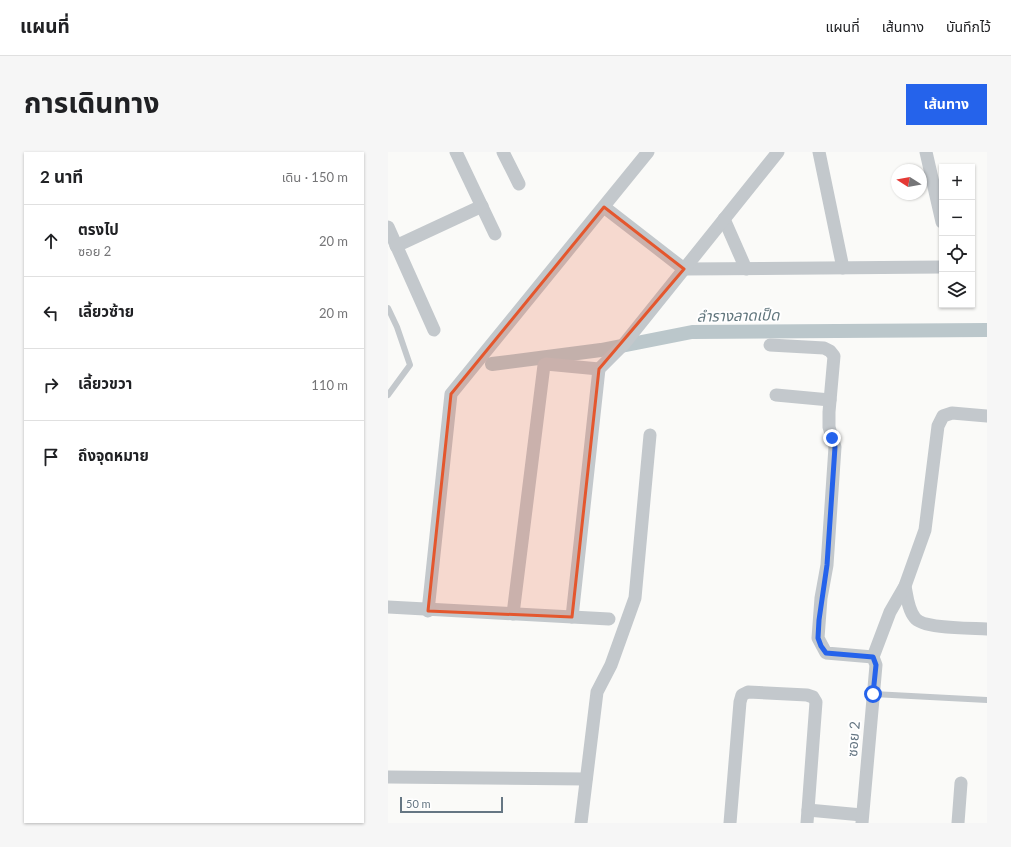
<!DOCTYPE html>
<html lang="th">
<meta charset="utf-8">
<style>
body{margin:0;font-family:Lato,"Noto Sans Thai",sans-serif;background:#f6f6f6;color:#202124}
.controls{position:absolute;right:12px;top:12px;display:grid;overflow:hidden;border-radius:0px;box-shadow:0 1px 3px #0004}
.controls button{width:36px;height:36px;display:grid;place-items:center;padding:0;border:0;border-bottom:1px solid #e0e0e0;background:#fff;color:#202124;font:20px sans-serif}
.compass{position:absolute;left:503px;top:12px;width:36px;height:36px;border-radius:50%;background:#fff;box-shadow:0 1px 3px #0004;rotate:281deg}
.scale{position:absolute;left:12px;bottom:10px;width:103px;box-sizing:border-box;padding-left:4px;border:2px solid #657683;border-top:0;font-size:11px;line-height:14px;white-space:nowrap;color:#657683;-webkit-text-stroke:3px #fff;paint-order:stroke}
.stop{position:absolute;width:12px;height:12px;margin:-9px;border:3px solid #2563eb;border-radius:50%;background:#fff}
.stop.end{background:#2563eb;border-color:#fff;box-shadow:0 1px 4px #0008}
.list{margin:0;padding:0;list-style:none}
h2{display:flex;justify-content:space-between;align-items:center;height:52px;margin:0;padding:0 16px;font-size:17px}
h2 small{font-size:13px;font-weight:400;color:#757577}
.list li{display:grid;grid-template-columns:26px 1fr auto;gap:12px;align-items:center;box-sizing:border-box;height:72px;padding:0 16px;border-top:1px solid #e0e0e0}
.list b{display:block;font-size:15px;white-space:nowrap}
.list p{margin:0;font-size:13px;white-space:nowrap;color:#757577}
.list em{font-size:13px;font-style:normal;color:#757577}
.icon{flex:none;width:22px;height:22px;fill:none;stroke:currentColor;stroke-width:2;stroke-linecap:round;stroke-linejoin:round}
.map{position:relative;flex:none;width:599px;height:671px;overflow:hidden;border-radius:0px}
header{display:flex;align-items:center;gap:24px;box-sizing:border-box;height:56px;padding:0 20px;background:#fff;border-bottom:1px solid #e0e0e0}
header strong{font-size:19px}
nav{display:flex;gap:22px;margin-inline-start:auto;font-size:14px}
.intro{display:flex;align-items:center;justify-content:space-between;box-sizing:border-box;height:96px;padding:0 24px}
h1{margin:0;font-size:28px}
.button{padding:10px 18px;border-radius:0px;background:#2563eb;color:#fff;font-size:14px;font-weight:700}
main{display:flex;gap:24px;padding:0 24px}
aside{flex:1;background:#fff;border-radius:0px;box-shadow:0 1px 3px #0004}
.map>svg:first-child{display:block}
</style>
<header>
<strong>แผนที่</strong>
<nav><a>แผนที่</a><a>เส้นทาง</a><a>บันทึกไว้</a></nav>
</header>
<div class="intro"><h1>การเดินทาง</h1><a class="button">เส้นทาง</a></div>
<main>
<aside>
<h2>2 นาที<small>เดิน · 150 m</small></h2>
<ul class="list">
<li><svg class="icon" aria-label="ahead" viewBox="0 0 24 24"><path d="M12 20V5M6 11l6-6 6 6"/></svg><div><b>ตรงไป</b><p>ซอย 2</p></div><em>20 m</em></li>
<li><svg class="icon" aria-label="left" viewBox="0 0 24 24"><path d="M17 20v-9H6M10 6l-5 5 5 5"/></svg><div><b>เลี้ยวซ้าย</b></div><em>20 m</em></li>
<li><svg class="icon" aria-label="right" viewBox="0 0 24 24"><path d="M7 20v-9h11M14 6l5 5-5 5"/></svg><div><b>เลี้ยวขวา</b></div><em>110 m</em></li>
<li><svg class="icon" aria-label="arrive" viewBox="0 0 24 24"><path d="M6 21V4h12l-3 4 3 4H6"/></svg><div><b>ถึงจุดหมาย</b></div></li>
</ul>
</aside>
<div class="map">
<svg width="599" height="671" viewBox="0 0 599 671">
<rect width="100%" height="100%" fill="#fafaf8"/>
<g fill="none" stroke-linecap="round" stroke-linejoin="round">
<polyline stroke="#bbc7cb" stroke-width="14" points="104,212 213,198 304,180 599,178"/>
<g stroke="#c3c8cc" stroke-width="6">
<polyline points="0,156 9,175 22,213 0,243"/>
<polyline points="485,542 599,548"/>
</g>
<g stroke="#c3c8cc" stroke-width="13">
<polyline points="68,0 107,82"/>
<polyline points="115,0 131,32"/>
<polyline points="431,0 455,116"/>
<polyline points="538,0 554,70"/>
<polyline points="216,55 296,117 554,115"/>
<polyline points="336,67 358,117"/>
<polyline points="0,75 46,178"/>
<polyline points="8,94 94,54"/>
<polyline points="382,193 436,196 442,199 446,204 441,260 441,275 447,295 439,413 433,446 430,486 438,501 485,505"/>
<polyline points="388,243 442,248"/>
<path d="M517,434c2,10 3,24 10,32 8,11 57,10 72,11"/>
<polyline points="0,455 221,467"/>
<polyline points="40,459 63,242 260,0"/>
<polyline points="125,462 156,213 158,212 211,217"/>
<polyline points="184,465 211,217 236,192 390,0"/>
<polyline points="485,505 502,460 517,434 537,378 550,274 555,264 564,261 599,264"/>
<polyline points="1,625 198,627"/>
<polyline points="420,658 474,663"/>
<polyline points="193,671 209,540 223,513 247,446 262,283"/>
<polyline points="342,671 352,550 354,543 360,540 419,543 425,545 428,550 419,671"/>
<polyline points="474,671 488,513 485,505"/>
<polyline points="570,671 573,631"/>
</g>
</g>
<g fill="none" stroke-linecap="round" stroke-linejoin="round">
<polyline stroke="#2563eb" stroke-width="5" points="444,286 447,295 439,413 431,468 430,486 433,494 438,501 485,505 488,513 485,542"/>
</g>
<path fill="#e4572e" fill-opacity="0.2" stroke="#e4572e" stroke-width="3" stroke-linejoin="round" d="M216,55l80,62 -85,100 -27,248 -144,-6 23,-217z"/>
<g text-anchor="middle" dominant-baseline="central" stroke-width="4" stroke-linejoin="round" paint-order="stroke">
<g font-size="14" fill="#657683" stroke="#fff">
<text transform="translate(465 587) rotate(-85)">ซอย 2</text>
</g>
<g font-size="15" font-style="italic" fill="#60757c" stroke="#fff">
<text transform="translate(350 163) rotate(-1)">ลำรางลาดเป็ด</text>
</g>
</g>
</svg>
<div class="controls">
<button>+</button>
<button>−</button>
<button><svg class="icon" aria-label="locate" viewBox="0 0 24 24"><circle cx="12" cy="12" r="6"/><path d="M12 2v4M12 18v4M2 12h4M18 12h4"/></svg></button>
<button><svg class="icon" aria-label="layers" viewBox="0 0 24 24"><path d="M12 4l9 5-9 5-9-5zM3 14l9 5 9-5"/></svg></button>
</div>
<svg class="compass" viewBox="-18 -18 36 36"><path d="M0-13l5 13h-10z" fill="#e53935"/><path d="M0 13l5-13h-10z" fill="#757577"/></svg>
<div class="scale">50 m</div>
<div class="stop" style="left:485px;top:542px"></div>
<div class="stop end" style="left:444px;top:286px"></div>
</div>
</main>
